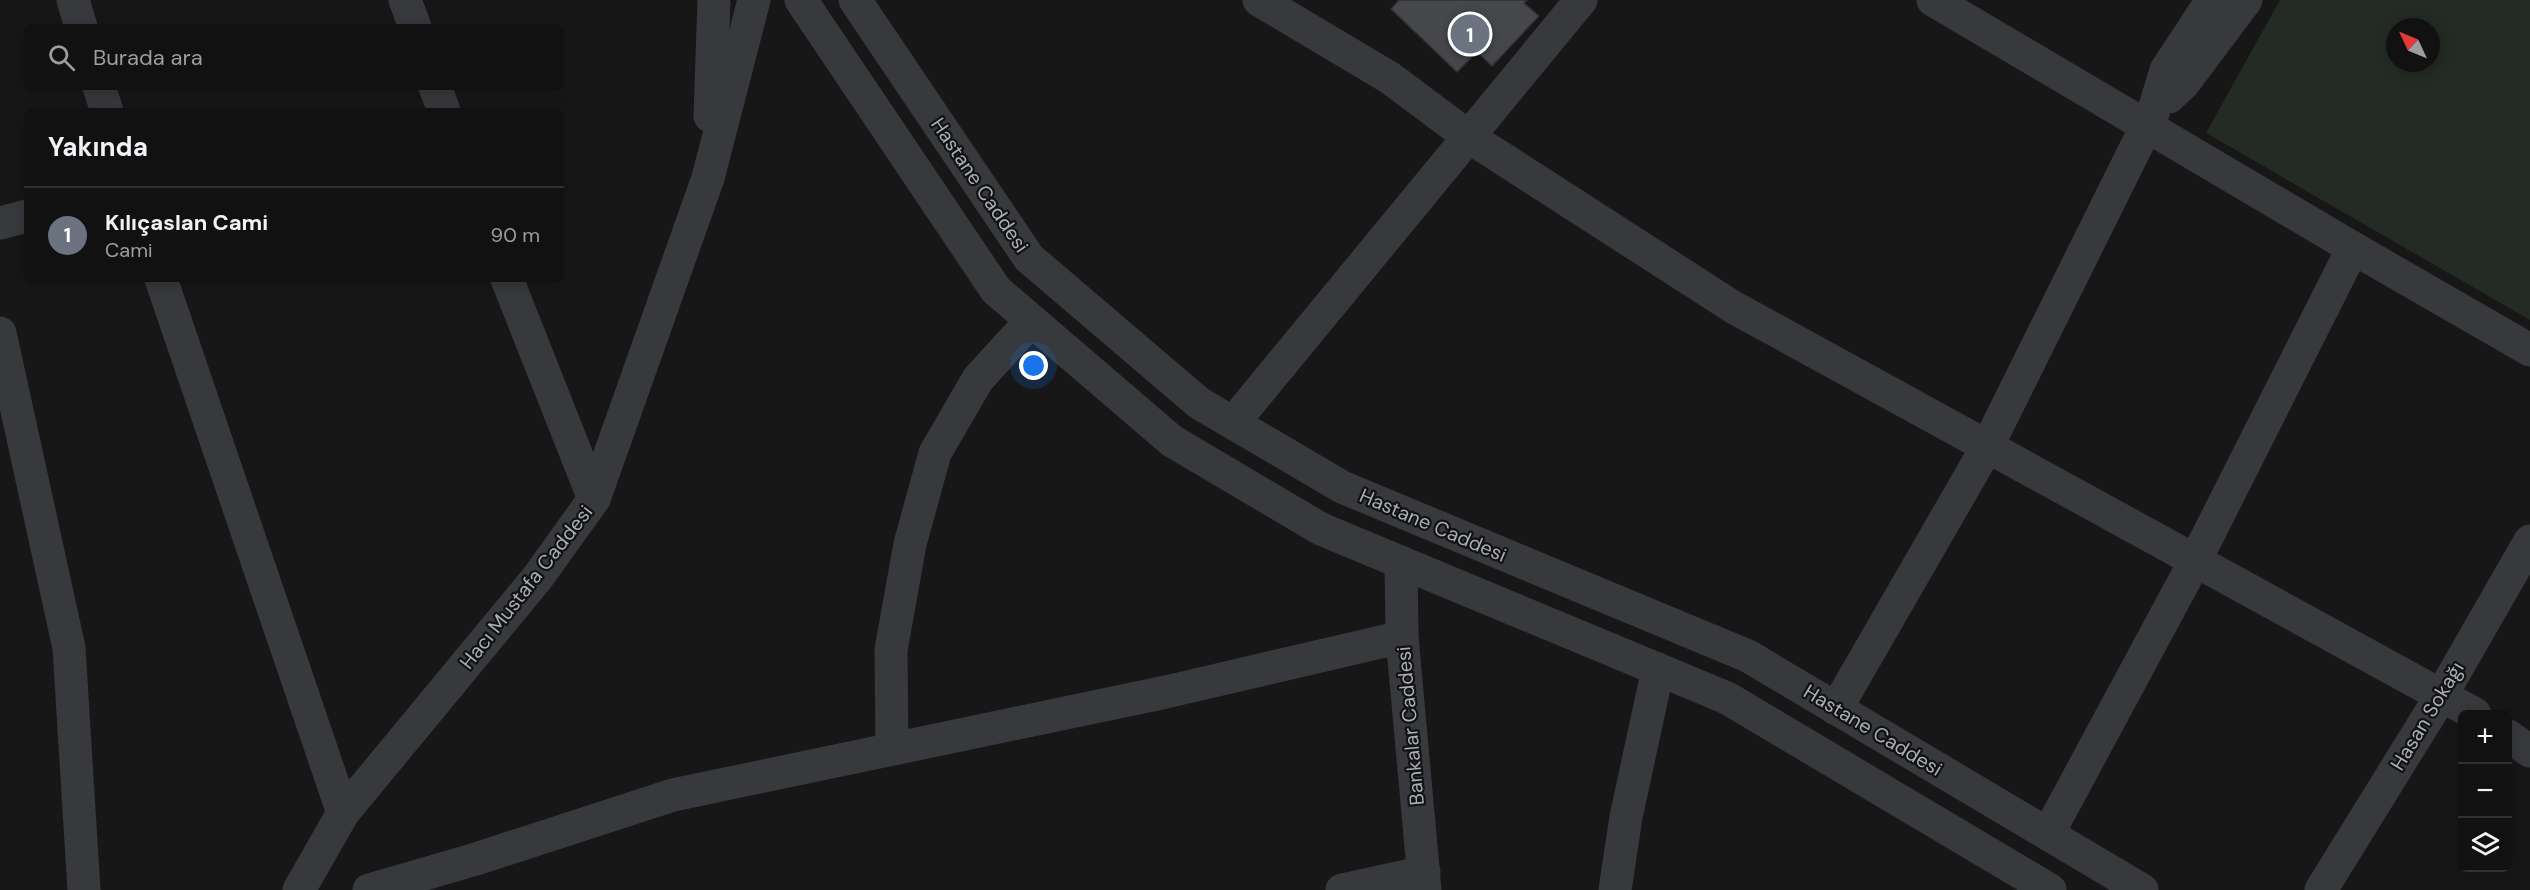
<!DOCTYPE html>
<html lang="tr">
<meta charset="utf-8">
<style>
body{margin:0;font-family:"DM Sans",sans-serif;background:#1e1f20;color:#f1f3f6}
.controls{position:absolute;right:18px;bottom:18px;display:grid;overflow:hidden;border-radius:9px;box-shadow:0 3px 15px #0003}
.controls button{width:54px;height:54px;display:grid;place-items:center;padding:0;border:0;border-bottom:2px solid #303132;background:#111112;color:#f1f3f6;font:30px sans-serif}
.compass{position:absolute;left:2386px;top:18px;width:54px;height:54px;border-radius:50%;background:#111112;box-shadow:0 3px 15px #0003;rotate:314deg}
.you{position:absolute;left:1034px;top:366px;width:21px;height:21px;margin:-15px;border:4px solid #fff;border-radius:50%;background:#1a73e8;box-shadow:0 0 0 9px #1a73e833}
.badge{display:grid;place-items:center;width:39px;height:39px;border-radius:50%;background:#e4ac43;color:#fff;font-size:20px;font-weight:700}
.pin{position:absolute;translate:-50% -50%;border:3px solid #fff;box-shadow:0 2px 6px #0006}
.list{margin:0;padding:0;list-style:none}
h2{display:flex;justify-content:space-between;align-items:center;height:78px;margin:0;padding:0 24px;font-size:26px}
h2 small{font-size:20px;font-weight:400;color:#9c9d9f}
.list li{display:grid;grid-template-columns:39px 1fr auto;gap:18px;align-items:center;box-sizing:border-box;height:96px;padding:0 24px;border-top:2px solid #303132}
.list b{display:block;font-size:22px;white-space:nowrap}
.list p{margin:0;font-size:20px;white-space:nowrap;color:#9c9d9f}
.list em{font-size:20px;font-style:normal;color:#9c9d9f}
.icon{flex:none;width:33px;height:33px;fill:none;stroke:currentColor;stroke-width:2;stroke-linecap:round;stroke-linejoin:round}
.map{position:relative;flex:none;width:2530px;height:890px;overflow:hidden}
.search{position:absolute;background:#111112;box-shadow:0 3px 15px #0003;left:24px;top:24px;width:540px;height:66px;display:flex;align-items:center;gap:15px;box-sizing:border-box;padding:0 21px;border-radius:9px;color:#9c9d9f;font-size:22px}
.panel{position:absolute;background:#111112;box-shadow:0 3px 15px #0003;left:24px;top:108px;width:540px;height:174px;border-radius:9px}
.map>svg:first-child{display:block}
</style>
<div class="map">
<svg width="2530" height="890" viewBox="0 0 2530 890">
<rect width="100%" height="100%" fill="#171718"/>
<path fill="#232b24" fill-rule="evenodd" d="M2280,0h250v320l-324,-187zM2395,27h36v36h-36z"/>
<polygon fill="#46474b" stroke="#313134" stroke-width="1.5" points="1399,0 1527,0 1524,3 1539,16 1492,66 1477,52 1457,72 1391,9"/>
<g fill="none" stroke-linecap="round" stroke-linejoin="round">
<g stroke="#38393d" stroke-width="33">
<polyline points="73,0 81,27"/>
<polyline points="405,0 415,27"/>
<polyline points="1259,0 1390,78 1469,137 1733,307 2475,714"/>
<polyline points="1933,0 2353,248 2530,350"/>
<polyline points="99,87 107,111"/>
<polyline points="435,87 444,111"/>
<polyline points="2169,97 2183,84 2246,0"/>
<polyline points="0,223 27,216"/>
<polyline points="161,279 343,813"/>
<polyline points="507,279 594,499"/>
<polyline points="0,333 69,648 84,890"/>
<polyline points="1233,423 1581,0"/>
<polyline points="1401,562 1402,637 1425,890"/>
<polyline points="1836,709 1987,447 2153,113 2166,70 2212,0"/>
<polyline points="2508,736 2530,751"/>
<polyline points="892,749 891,650 910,544 935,453 978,379 1031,321"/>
<polyline points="2048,834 2195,561 2353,248"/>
<polyline points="369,890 476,859 673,795 1166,692 1402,637"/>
<polyline points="1342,890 1424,872"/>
<polyline points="1615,890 1626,817 1658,669"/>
<polyline points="2321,890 2441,696 2530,541"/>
</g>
<g stroke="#38393d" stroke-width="33">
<polyline points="801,0 996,290 1172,441 1321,529 1727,698 2050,890"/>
<polyline points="855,0 1029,258 1199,403 1342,487 1748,656 2142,890"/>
<polyline points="710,116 714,0"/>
<polyline points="299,890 343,813 538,577 594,499 708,178 754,0"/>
</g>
</g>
<g text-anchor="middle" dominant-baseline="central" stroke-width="4.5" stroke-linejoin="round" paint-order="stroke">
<g font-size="20" fill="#aaaeb7" stroke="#121213">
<text transform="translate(980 185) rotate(56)">Hastane Caddesi</text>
<text transform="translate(1433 525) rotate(23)">Hastane Caddesi</text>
<text transform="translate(526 587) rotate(-52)">Hacı Mustafa Caddesi</text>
<text transform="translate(2427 716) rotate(-59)">Hasan Sokağı</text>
<text transform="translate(1410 726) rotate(-95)">Bankalar Caddesi</text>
<text transform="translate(1873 730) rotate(31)">Hastane Caddesi</text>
</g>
</g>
</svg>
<div class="controls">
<button>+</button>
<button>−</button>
<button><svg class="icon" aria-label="layers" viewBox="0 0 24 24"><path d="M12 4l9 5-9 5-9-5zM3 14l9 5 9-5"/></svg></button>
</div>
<svg class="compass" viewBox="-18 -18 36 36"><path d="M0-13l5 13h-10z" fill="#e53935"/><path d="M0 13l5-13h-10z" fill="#9c9d9f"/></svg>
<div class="you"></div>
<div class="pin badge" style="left:1470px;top:34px;background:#6b7280">1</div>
<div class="search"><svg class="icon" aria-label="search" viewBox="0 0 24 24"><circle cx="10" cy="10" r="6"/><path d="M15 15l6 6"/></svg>Burada ara</div>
<section class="panel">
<h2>Yakında<small></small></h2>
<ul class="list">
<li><span class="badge" style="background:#6b7280">1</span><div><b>Kılıçaslan Cami</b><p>Cami</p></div><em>90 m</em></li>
</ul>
</section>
</div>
